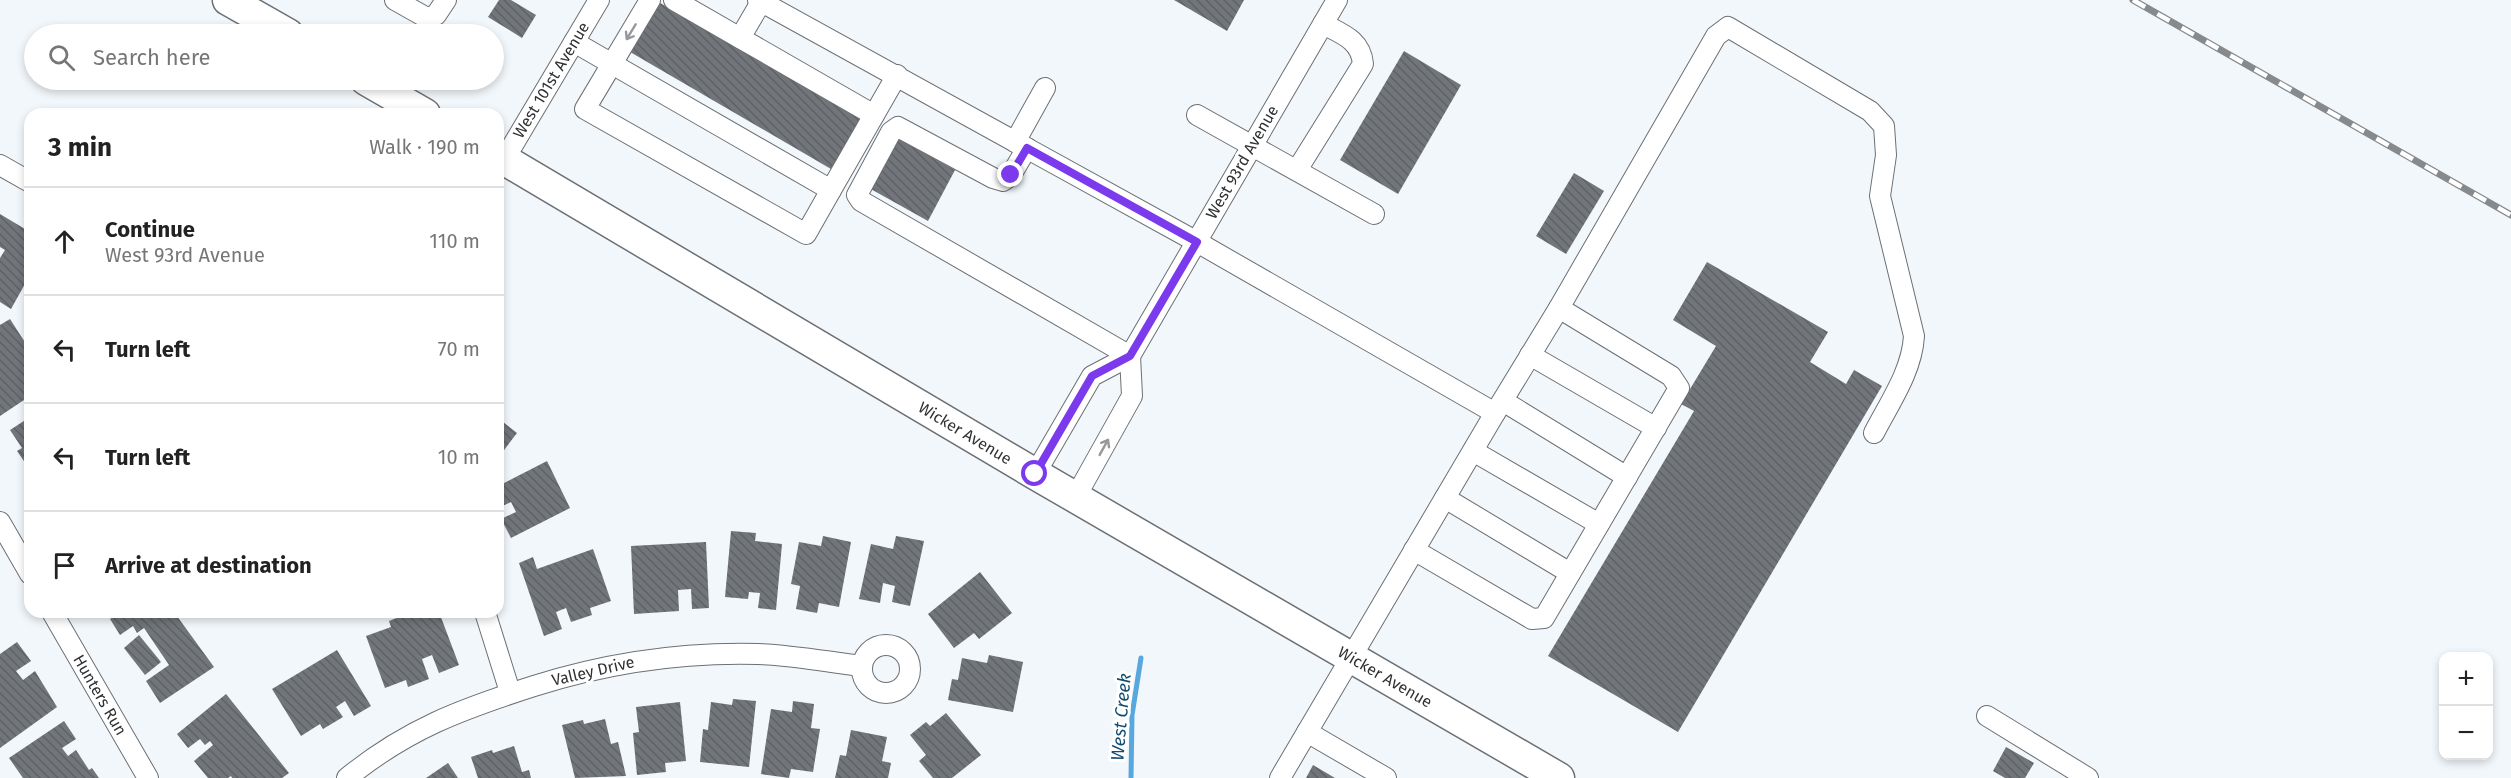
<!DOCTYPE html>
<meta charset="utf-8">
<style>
body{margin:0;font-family:"Fira Sans",sans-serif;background:#f6f6f6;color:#222}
.controls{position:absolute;right:18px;bottom:18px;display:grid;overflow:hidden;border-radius:12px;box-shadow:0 3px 9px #0003}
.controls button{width:54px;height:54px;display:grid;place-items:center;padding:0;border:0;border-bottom:2px solid #e0e0e0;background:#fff;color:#222;font:30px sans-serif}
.stop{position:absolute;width:18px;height:18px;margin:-14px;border:4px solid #7c3aed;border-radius:50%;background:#fff}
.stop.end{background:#7c3aed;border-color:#fff;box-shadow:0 2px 6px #0008}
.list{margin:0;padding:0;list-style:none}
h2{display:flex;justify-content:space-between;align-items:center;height:78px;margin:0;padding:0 24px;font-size:26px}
h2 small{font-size:20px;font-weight:400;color:#767676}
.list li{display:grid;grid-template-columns:39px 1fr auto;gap:18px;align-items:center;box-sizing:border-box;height:108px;padding:0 24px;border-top:2px solid #e0e0e0}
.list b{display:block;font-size:22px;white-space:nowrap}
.list p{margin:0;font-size:20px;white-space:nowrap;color:#767676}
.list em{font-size:20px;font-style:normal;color:#767676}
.icon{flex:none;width:33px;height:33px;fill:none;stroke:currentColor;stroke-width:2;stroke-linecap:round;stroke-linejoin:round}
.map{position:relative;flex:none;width:2511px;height:778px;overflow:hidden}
.search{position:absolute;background:#fff;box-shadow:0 3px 9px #0003;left:24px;top:24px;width:480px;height:66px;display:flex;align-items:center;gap:15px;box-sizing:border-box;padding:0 21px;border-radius:33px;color:#767676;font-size:22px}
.panel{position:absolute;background:#fff;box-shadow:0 3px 9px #0003;left:24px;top:108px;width:480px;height:510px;border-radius:18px}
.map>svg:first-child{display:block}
</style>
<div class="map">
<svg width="2511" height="778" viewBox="0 0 2511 778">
<defs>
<pattern id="building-back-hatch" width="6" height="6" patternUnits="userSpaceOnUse" patternTransform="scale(1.5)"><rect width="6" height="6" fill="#72767a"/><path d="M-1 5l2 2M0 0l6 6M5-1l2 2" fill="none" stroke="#5e6165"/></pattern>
</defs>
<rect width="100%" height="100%" fill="#f2f7fb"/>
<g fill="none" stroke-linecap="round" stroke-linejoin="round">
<polyline stroke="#58a8e0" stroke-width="5" points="1131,778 1132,715 1141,658"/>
</g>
<g fill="url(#building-back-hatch)">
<polygon points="499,0 511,0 536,15 522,38 488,17"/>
<polygon points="655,0 860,119 831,169 625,49"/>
<polygon points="1174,0 1244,0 1227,31"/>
<polygon points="1404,51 1461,85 1398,194 1340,160"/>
<polygon points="897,138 955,170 928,221 869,188"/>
<polygon points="1574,173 1604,191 1566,254 1536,236"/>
<polygon points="0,214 30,232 30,275 11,309 0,302 0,258 5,250 0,247"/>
<polygon points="1707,262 1828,332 1810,362 1846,384 1854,370 1882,386 1678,732 1548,656 1694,411 1681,404 1716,346 1673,320"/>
<polygon points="10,319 30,350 30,396 0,416 0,325"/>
<polygon points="30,417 30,470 17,451 22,448 10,430"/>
<polygon points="498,418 517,433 498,458"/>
<polygon points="547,461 570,508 511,538 501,519 516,512 511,502 498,508 498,486"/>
<polygon points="731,531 756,533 755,541 782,544 776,610 758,608 760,593 749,592 748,599 725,597"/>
<polygon points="823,536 851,542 839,607 819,603 817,613 796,609 800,586 791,584 799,542 821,546"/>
<polygon points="896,536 924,541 910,606 892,602 895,586 883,583 880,603 859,599 871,544 893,549"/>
<polygon points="706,542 709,608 692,609 691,589 678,590 679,611 634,614 631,546"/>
<polygon points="593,549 611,601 590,608 592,615 571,622 566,608 556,612 562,629 544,636 519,563 533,557 537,569"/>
<polygon points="980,572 1012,613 979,639 974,633 954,648 928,614"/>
<polygon points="121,612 174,612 214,667 160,703 146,681 169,665 144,628 137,633 133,626 120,635 110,619"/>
<polygon points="412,612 439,612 459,665 439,673 432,655 422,659 429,679 408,687 406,680 385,688 366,636 391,627 389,621"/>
<polygon points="139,635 161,662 145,675 124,648"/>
<polygon points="17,642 31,661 16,671 23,680 35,671 57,707 0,748 0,654"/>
<polygon points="337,650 371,706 354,716 345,701 336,707 343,717 323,729 320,724 301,736 272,689"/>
<polygon points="989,655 1023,662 1013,712 948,700 952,679 958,680 962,658 987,663"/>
<polygon points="226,694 289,773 282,778 232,778 231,776 228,778 208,778 194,761 213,745 210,741 205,745 200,739 188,748 177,734"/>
<polygon points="733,699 756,701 749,767 700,762 703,729 708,730 711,702 732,705"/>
<polygon points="793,701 814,704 811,728 820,729 813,772 791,769 789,778 761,774 771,709 792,712"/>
<polygon points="680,702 686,761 665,763 666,772 637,775 633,733 639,732 636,707"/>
<polygon points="946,713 981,755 952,778 933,778 919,761 926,755 910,735 926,722 930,726"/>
<polygon points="605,719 611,744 618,742 626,776 575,778 562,725 583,720 584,724"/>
<polygon points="64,721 76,739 62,748 68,756 76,750 89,770 92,768 99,778 23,778 9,758"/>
<polygon points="851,730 887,737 882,761 891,763 888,778 835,778 840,755 846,756"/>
<polygon points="514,746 522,772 529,770 531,778 478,778 471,757 492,750 493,753"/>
<polygon points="2006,747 2034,763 2025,778 2005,778 1993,771"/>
<polygon points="448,763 458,778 426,778"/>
<polygon points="1313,765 1335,778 1306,778"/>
</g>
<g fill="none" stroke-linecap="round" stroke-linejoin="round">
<g stroke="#6c7074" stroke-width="22">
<g id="minor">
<polyline points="395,0 427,18 436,15 446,0"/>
<polyline points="650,0 585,109 806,234 831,190"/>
<polyline points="674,0 740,38"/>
<polyline points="758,0 1197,242 1495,413 1280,778"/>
<polyline points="761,2 740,38 874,115"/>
<polyline points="574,42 831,190 897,75"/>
<polyline points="1197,115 1374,214"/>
<polyline points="1015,142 1045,88"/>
<polyline points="1027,148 1011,175 1003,181 993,178 898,127 891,132 857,195 861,201 1130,356"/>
<polyline points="504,160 599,0"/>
<polyline points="0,165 30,182"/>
<path d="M1297,170l66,-106c-2,-24 -21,-30 -40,-40"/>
<path d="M1559,308l157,-272 12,-9 142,84 14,15 2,29 -6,41 34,140c-2,35 -24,66 -40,97"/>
<polyline points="1530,355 1656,428"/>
<polyline points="1503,401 1627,477"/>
<polyline points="1473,451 1599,524"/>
<polyline points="1035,474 1092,376 1130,356 1337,0"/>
<polyline points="1075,498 1132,396 1130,356"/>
<polyline points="1445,498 1570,573"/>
<polyline points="0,522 30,574"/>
<polyline points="1414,550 1532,619 1544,618 1679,388 1671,376 1559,308 1495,413"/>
<polyline points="52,612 148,778"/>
<polyline points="485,612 510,692"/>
<circle cx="886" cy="669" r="24"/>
<polyline points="1987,716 2088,778"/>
<polyline points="1307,732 1386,778"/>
<path d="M347,778c60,-49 115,-69 187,-92 73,-23 148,-34 224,-32 35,1 70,8 104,12"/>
</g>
</g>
<g stroke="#6c7074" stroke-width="33">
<g id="highway">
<polyline points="228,0 288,34"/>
<polyline points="366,80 425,114"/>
<polyline points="498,156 1035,474 1559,778"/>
</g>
</g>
<use href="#minor" stroke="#fff" stroke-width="20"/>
<use href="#highway" stroke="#fff" stroke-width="30"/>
<g stroke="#878a8d" stroke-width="7">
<polyline id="rail" points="2133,0 2511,215"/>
</g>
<use href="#rail" stroke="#fff" stroke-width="4.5" stroke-dasharray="14" stroke-linecap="butt"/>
</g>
<defs><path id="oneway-shaft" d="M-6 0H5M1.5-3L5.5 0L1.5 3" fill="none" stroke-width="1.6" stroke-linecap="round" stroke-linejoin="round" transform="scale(1.5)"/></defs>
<g stroke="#979899">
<use href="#oneway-shaft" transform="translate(631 32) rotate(121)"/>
<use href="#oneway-shaft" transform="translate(1104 447) rotate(-61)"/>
</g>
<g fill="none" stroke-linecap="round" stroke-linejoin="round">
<polyline stroke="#7c3aed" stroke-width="8" points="1011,175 1027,148 1197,242 1130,356 1092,376 1035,474"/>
</g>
<g text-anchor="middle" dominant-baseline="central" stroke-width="6" stroke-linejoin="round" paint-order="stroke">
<g font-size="16" fill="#2f3133" stroke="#fff">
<text transform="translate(551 80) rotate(-59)">West 101st Avenue</text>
<text transform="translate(1242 162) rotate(-60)">West 93rd Avenue</text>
<text transform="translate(965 433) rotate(31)">Wicker Avenue</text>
<text transform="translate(593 671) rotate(-13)">Valley Drive</text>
<text transform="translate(1385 677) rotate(30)">Wicker Avenue</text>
<text transform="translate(100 695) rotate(60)">Hunters Run</text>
</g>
<g font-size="18" font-style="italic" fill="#104d72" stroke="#fff">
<text transform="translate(1121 717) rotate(-85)">West Creek</text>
</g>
</g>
</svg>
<div class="controls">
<button>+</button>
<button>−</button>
</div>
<div class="stop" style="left:1035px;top:474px"></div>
<div class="stop end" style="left:1011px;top:175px"></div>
<div class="search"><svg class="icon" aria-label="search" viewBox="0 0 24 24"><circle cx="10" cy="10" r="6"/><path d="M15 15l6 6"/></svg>Search here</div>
<section class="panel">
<h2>3 min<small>Walk · 190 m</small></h2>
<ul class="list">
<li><svg class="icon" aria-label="ahead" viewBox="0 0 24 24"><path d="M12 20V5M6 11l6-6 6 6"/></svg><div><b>Continue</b><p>West 93rd Avenue</p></div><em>110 m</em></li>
<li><svg class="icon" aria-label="left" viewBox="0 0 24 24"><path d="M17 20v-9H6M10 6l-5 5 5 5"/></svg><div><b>Turn left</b></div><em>70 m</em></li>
<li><svg class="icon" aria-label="left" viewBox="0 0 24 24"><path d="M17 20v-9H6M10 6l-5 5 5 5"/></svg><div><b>Turn left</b></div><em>10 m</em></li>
<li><svg class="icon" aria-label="arrive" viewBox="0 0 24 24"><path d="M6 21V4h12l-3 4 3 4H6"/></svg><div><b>Arrive at destination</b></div></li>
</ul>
</section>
</div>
